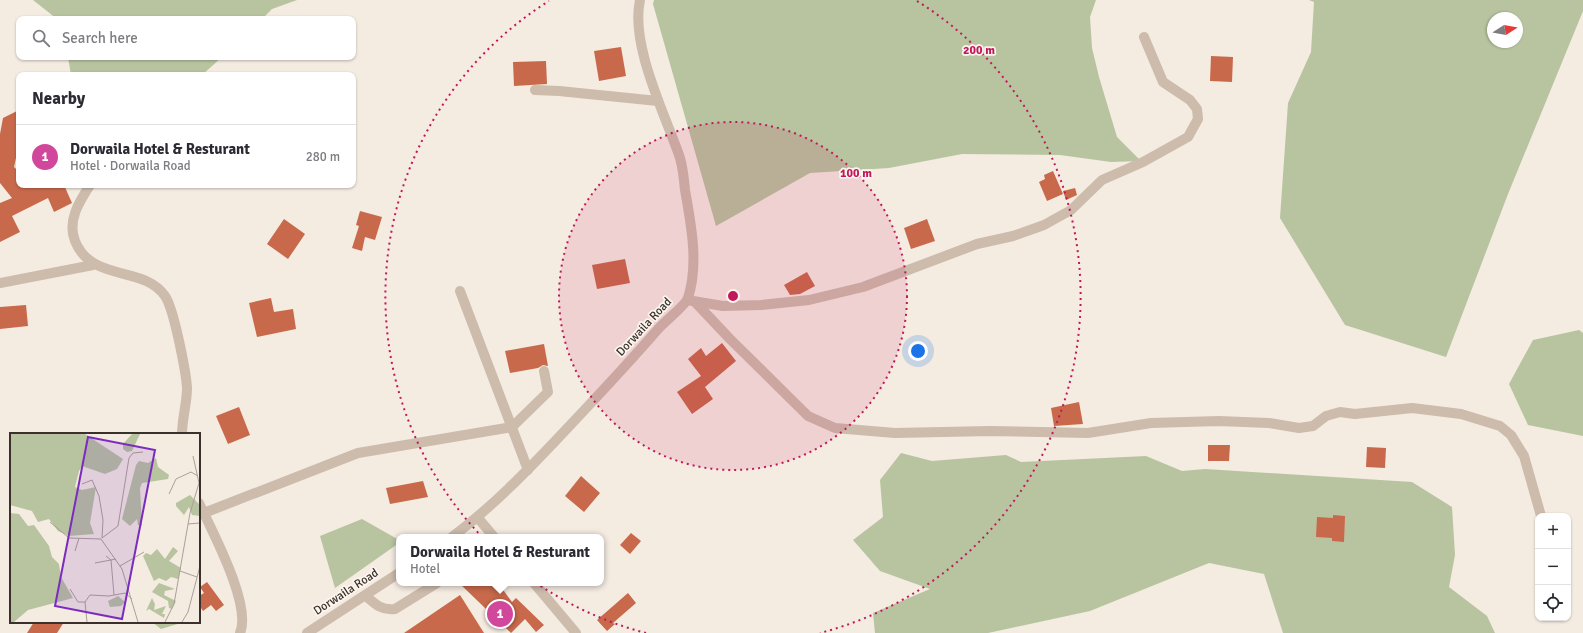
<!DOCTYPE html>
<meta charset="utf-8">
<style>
body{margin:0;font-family:Signika,sans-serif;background:#f7f7f7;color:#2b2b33}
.controls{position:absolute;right:12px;bottom:12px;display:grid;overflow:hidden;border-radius:8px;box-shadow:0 1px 3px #0004}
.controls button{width:36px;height:36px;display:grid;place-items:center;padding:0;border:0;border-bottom:1px solid #e1e1e2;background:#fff;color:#2b2b33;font:20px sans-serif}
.compass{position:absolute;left:1487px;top:12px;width:36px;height:36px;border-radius:50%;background:#fff;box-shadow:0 1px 3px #0004;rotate:79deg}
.you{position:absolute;left:918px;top:351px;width:14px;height:14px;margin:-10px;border:3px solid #fff;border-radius:50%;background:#1a73e8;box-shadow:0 0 0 6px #1a73e833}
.badge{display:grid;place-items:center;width:26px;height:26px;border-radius:50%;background:#1f5a5e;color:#fff;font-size:13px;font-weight:700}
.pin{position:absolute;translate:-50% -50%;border:2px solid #fff;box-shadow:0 1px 4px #0006}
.popup{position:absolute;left:396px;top:534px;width:208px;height:52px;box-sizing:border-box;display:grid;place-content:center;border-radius:8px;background:#fff;filter:drop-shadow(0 1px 3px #0005);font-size:13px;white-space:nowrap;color:#7c7c81}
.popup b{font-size:15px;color:#2b2b33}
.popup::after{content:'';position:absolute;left:50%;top:100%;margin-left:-8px;border:8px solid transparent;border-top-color:#fff}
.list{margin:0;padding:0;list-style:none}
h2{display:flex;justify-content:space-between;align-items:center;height:52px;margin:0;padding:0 16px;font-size:17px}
h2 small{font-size:13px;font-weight:400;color:#7c7c81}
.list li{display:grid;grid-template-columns:26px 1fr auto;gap:12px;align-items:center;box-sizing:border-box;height:64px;padding:0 16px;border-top:1px solid #e1e1e2}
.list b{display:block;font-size:15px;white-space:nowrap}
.list p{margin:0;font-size:13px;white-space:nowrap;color:#7c7c81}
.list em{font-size:13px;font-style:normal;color:#7c7c81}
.icon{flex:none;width:22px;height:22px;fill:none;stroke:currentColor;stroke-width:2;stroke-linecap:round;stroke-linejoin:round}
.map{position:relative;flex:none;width:1583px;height:633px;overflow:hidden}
.search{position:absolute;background:#fff;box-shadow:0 1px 3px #0004;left:16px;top:16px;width:340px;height:44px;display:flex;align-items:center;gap:10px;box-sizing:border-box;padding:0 14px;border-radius:8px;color:#7c7c81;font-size:15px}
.panel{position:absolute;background:#fff;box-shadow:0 1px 3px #0004;left:16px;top:72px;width:340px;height:116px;border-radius:8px}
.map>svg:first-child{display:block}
</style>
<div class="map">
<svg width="1583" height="633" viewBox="0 0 1583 633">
<rect width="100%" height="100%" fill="#f4ebe1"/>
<g fill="#b8c4a0" fill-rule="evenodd">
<polygon points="33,0 297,0 272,9 262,19 57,19"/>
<polygon points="654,0 1096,0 1090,17 1092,48 1099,77 1117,137 1141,161 1111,162 1060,155 962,154 889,168 810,173 716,226 653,4"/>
<path d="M1309,0h274v11l-75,183 -62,163 -101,-32 -65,-107 8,-115 23,-51 3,-50zM1493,18h24v24h-24z"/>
<polygon points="68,57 222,57 202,75 71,75"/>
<polygon points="1579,330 1583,333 1583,436 1528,425 1509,384 1533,340"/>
<polygon points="901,453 932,461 1006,455 1021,462 1146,456 1182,471 1205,469 1412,482 1452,507 1455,555 1449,587 1487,616 1495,633 1283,633 1264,574 1209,563 1090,611 988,633 875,633 873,613 930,589 880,571 853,540 883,517 880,480"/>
<polygon points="362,519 399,540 399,543 335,588 320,536"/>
<polygon points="152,622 181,622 181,623 161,629"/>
</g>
<g fill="#c8694b">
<polygon points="621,47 626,76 599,81 594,51"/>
<polygon points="1211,56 1233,57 1232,82 1210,81"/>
<polygon points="546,61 547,84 514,86 513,62"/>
<polygon points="19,110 19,144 14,167 19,172 19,185 64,185 72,203 54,212 48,198 12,216 20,232 0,242 0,203 12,198 0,183 0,134 3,118"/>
<polygon points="1053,171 1063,194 1047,201 1039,182 1045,179 1044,175"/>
<polygon points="1075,188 1077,195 1066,200 1063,191"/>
<polygon points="360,211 382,217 375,240 365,237 362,251 352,248 359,226 356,225"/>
<polygon points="284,219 305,234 288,259 267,244"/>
<polygon points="927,219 935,241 911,249 904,228"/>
<polygon points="625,259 630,283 597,289 592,265"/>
<polygon points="807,272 815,286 800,294 790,295 784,285"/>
<polygon points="271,298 274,312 293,309 296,329 257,337 249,303"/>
<polygon points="26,305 28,326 0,329 0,307"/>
<polygon points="722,343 736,361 705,387 713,399 692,414 677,392 701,376 688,359 701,348 706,356"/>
<polygon points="544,344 548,366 543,365 538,368 510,373 505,351"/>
<polygon points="1079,402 1083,424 1054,426 1051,408"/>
<polygon points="239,407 250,435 228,444 216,416"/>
<polygon points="1208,445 1230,445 1229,461 1208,461"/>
<polygon points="1367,447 1386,448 1385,468 1366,467"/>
<polygon points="581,476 600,493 584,512 565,496"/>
<polygon points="423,481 428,497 390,504 386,488"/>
<polygon points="1333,515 1345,516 1344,542 1332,541 1332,538 1316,537 1317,517 1333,518"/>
<polygon points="631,533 641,541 630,554 620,545"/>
<polygon points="207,582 224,605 216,611 211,605 203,611 199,605 199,596 204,593 200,587"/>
<polygon points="459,583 498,583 512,602 516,598 544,625 536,632 525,619 511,633"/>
<polygon points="628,593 636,603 613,623 615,624 607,631 597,620"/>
<polygon points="460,595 484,633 404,633"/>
<polygon points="34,622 64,622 57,633 27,633"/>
</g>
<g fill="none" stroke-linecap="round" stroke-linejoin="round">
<g stroke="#cdbbac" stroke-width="10">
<polyline points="535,90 559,91 658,101"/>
<path d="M90,185c-11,17 -23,36 -15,56 17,42 69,24 90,55 9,13 21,76 22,92 0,15 -5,31 -5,46"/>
<polyline points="0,283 93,265"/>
<polyline points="460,291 528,470"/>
<polyline points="687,300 723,306 761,305 809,300 863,287 977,244 1013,236 1044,225 1071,210 1102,180 1143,162 1188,137 1198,119 1197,109 1190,100 1163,82 1144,37"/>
<polyline points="696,303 730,339 808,416 835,428 895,433 990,431 1088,433 1151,423 1219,421 1269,423 1299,428 1313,426 1326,416 1340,412 1355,414 1412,408 1461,414 1500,426 1511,435 1524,456 1541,516"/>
<path d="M199,503c13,28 53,102 41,130"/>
<polyline points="204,513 358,453 512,427 548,392 544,371"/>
<polyline points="478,518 494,537"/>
<path d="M452,537c40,-30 74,-65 108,-101 34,-36 67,-71 99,-108 6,-7 26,-22 29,-30 11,-34 3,-74 -3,-108 -1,-11 -2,-22 -5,-32 -15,-44 -50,-113 -40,-158"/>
<polyline points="534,583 576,633"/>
<path d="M366,596c9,8 16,15 29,13l42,-26"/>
<polyline points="307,633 399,573"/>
</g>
</g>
<circle cx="733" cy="296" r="174" fill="#c2185b" fill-opacity=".12"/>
<g fill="none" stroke="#c2185b" stroke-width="2" stroke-dasharray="2 4">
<circle cx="733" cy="296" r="174"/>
<path d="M646 633A348 348 0 0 1 549 1M917 1A348 348 0 0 1 820 633"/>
</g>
<g text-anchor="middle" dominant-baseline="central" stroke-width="3.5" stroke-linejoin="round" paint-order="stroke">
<g font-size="12" fill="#3b302b" stroke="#fbf5ee">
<text transform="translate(644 327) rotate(-47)">Dorwaila Road</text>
<text transform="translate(346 592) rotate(-33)">Dorwaila Road</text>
</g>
</g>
<g transform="translate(10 433)">
<rect width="190" height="190" fill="#f4ebe1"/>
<path d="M0,1h75l38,25 -6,10 -12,5 -23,-8 -3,5 -4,16 7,3 14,-3 -6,36 4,11 -25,2 -11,-5 -9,-12 -11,3 -6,-11 -22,-6zM122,1h8l-8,17 -5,1 -4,-3v-5zM146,25l2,9 11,8 -1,4 -26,4 -2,5 2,38 -4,-1 -1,-6 -7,7 -8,-7 14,-54 3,-4 9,2zM180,62l10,10v11l-8,-1 -3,-8 -5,8 -8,-9v-3zM0,80l9,1 9,12 6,-1 15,21 3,11 7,7 2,13 12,21 -45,12 -14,12h-4zM163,114l5,4 -9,10 12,7 -3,11 -7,-2 -5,4 -7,-3 -5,3 -11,-25 3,-3 5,2 6,-6 8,10zM149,150l16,6 -10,2 -1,4 12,6 -4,8 -3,-1 -1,-7 -16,-9zM108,163l7,6 -4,4 -11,1 -2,-6zM142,165l3,6 -1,6 12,-4 -4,8h3l-1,4 -15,-9 -3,2z" fill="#b8c4a0"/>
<path fill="none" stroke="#aaa098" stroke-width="1" d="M72,51l10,-4 7,16 4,24 -1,18M159,61l7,-15 15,-7 7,4M40,89l19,16 32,1 21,30 16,53M178,91l12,-1M92,105l16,-12 11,-68 4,-5 10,-1M65,118l4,-13M96,123l5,4 3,35M85,130l21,-4M110,133l24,-14M170,138l17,6M60,156l8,13h7M77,189l-2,-20 5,-7 19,1 16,-3 7,6M155,189l9,-18 16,-91 9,-30 -6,-27M172,189l6,-10 12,-46"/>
<path fill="#7b2cbf" fill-opacity="0.15" stroke="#7b2cbf" stroke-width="2" d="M78,4l67,13 -33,169 -67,-13z"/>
<rect width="190" height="190" fill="none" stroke="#3b302b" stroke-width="2"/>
</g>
<circle cx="733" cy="296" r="6" fill="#c2185b" stroke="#fbf5ee" stroke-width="2"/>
<g font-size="12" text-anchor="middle" font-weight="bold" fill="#c2185b" stroke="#fbf5ee" stroke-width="3.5" stroke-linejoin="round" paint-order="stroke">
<text x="979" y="54">200 m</text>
<text x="856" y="177">100 m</text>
</g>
</svg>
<div class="controls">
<button>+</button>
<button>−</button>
<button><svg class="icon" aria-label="locate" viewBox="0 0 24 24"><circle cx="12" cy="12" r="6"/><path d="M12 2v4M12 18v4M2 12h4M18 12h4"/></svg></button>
</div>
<svg class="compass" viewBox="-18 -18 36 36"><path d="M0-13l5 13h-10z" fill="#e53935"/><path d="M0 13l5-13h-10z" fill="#7c7c81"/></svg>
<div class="you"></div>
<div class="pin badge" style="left:500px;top:614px;background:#d1479c">1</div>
<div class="popup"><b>Dorwaila Hotel &amp; Resturant</b>Hotel</div>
<div class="search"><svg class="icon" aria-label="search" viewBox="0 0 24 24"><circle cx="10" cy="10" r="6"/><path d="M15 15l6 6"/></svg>Search here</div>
<section class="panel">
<h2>Nearby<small></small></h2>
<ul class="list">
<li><span class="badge" style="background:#d1479c">1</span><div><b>Dorwaila Hotel &amp; Resturant</b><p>Hotel · Dorwaila Road</p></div><em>280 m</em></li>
</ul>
</section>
</div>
